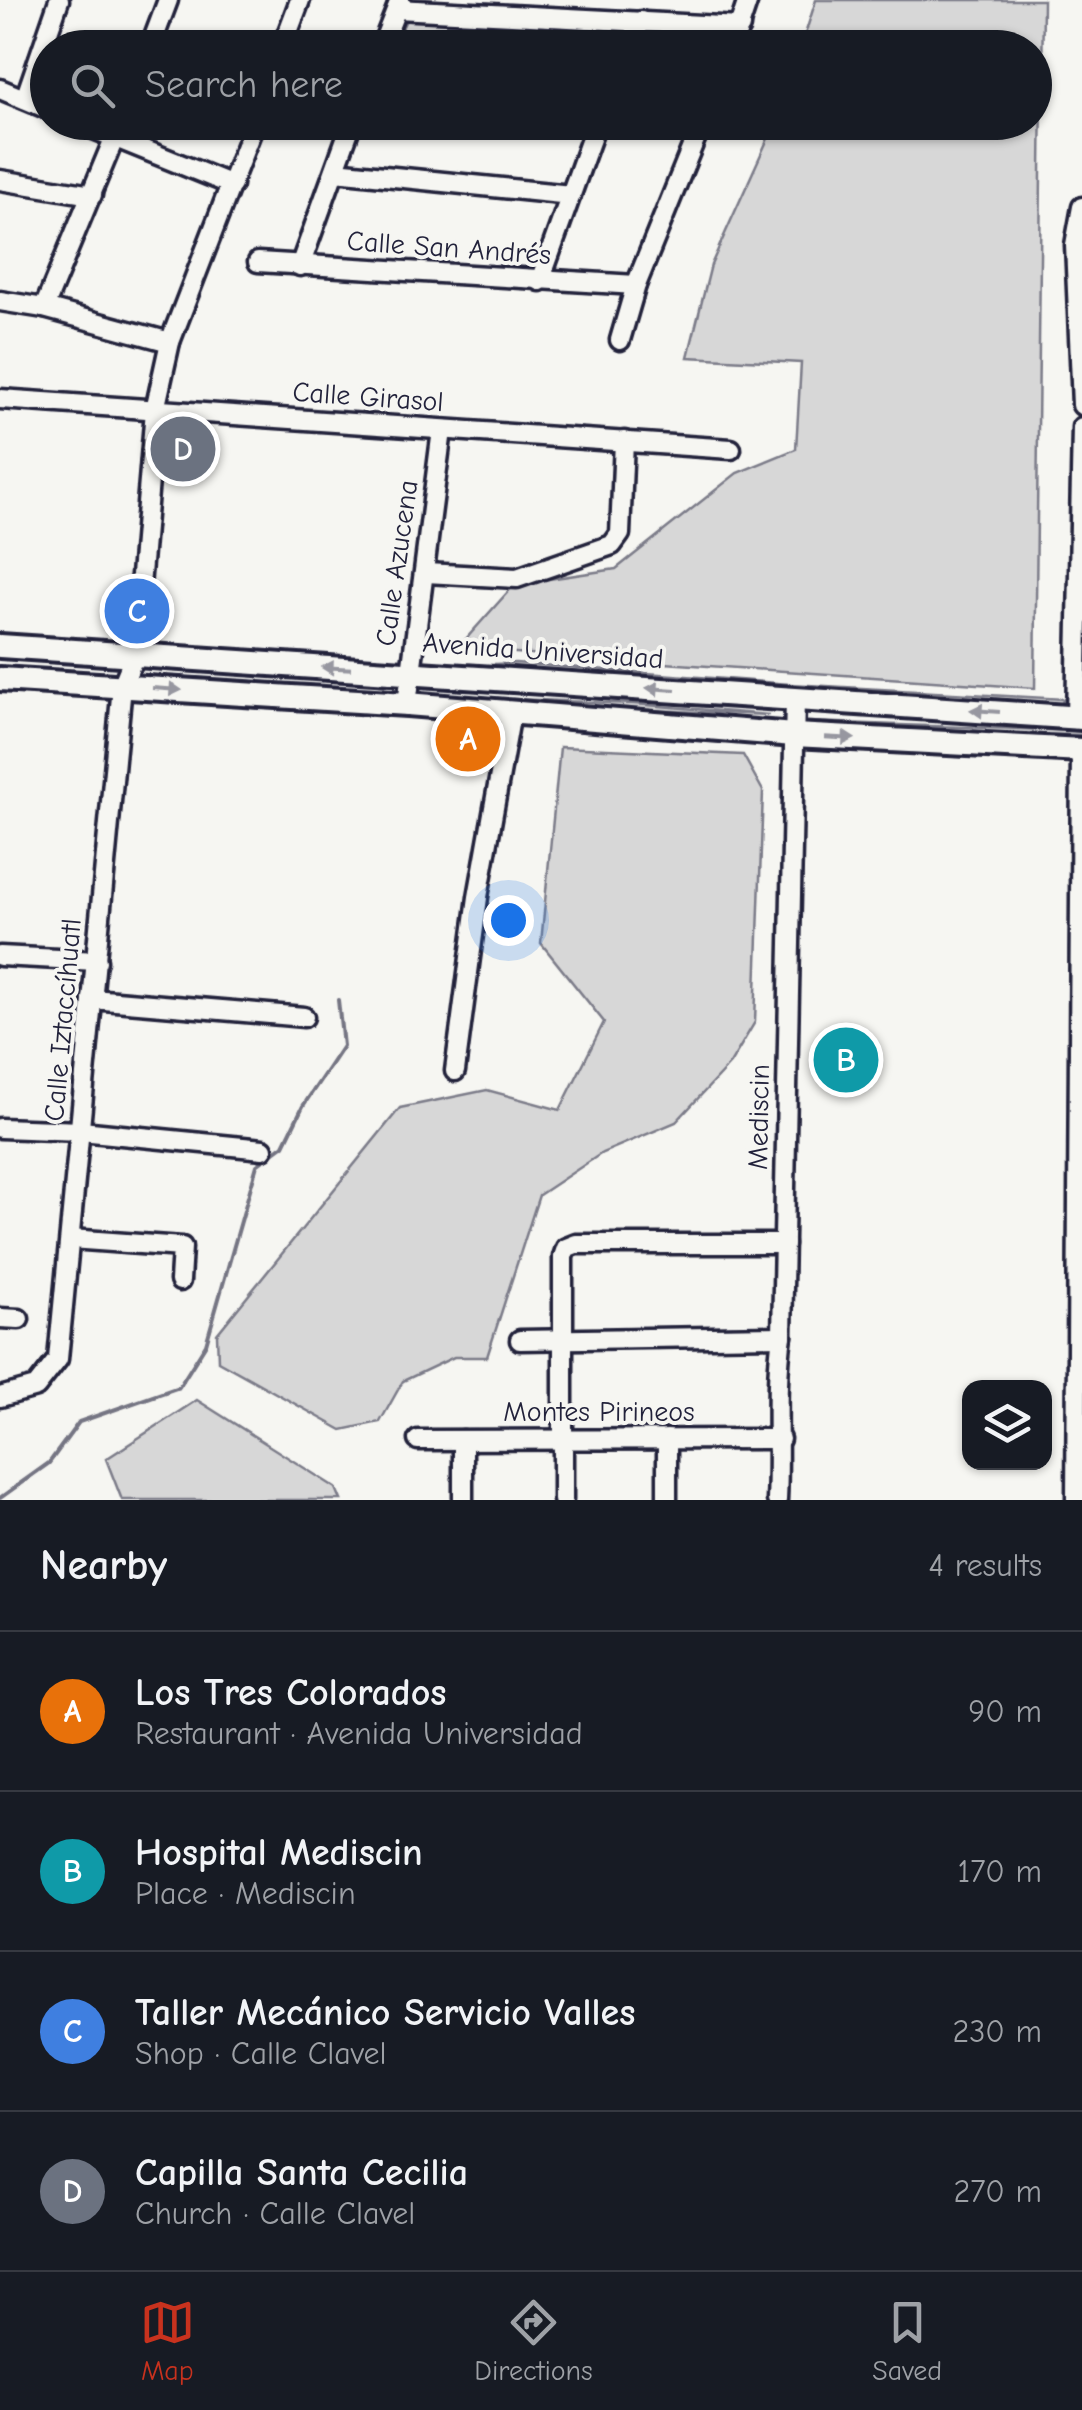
<!DOCTYPE html>
<meta charset="utf-8">
<style>
body{margin:0;font-family:"Comic Neue",sans-serif;background:#20242c;color:#f1f3f6}
.controls{position:absolute;right:30px;bottom:30px;display:grid;overflow:hidden;border-radius:20px;box-shadow:0 2px 8px #0004}
.controls button{width:90px;height:90px;display:grid;place-items:center;padding:0;border:0;border-bottom:2px solid #363941;background:#171b24;color:#f1f3f6;font:50px sans-serif}
.you{position:absolute;left:508px;top:920px;width:35px;height:35px;margin:-25px;border:8px solid #fff;border-radius:50%;background:#1a73e8;box-shadow:0 0 0 15px #1a73e833}
.badge{display:grid;place-items:center;width:65px;height:65px;border-radius:50%;background:#c8321e;color:#fff;font-size:32px;font-weight:700}
.pin{position:absolute;translate:-50% -50%;border:5px solid #fff;box-shadow:0 2px 10px #0006}
.list{margin:0;padding:0;list-style:none}
h2{display:flex;justify-content:space-between;align-items:center;height:130px;margin:0;padding:0 40px;font-size:42px}
h2 small{font-size:32px;font-weight:400;color:#9ea1a6}
.list li{display:grid;grid-template-columns:65px 1fr auto;gap:30px;align-items:center;box-sizing:border-box;height:160px;padding:0 40px;border-top:2px solid #363941}
.list b{display:block;font-size:38px;white-space:nowrap}
.list p{margin:0;font-size:32px;white-space:nowrap;color:#9ea1a6}
.list em{font-size:32px;font-style:normal;color:#9ea1a6}
.icon{flex:none;width:55px;height:55px;fill:none;stroke:currentColor;stroke-width:2;stroke-linecap:round;stroke-linejoin:round}
.map{position:relative;flex:none;width:1082px;height:1500px;overflow:hidden}
.search{position:absolute;background:#171b24;box-shadow:0 2px 8px #0004;left:30px;right:30px;top:30px;height:110px;display:flex;align-items:center;gap:25px;box-sizing:border-box;padding:0 35px;border-radius:55px;color:#9ea1a6;font-size:38px}
.sheet{height:770px;background:#171b24}
nav{display:flex;justify-content:space-around;align-items:center;box-sizing:border-box;height:140px;border-top:2px solid #363941;background:#171b24;font-size:28px;color:#9ea1a6}
nav a{display:grid;justify-items:center;gap:5px}
nav .on{color:#c8321e}
.map>svg:first-child{display:block}
</style>
<div class="map">
<svg width="1082" height="1500" viewBox="0 0 1082 1500">
<rect width="100%" height="100%" fill="#f6f6f2"/>
<filter id="ink" filterUnits="userSpaceOnUse"><feTurbulence type="fractalNoise" baseFrequency=".01" numOctaves="2"/><feDisplacementMap in="SourceGraphic" scale="20" xChannelSelector="R" yChannelSelector="G"/><feConvolveMatrix kernelMatrix="1 2 1 2 8 2 1 2 1" color-interpolation-filters="sRGB"/></filter>
<g filter="url(#ink)">
<g fill="#d7d7d7" stroke="#7c7c89" stroke-width="2.5">
<polygon points="816,0 1043,0 1035,688 457,649 515,584 616,569 737,473 796,449 801,363 688,357 711,265 775,123 1034,122 1034,48 801,47"/>
<polygon points="406,20 615,32 616,36 612,47 393,47"/>
<polygon points="515,663 790,684 1063,699 1062,704 1053,706 494,669 495,664"/>
<polygon points="466,697 634,704 769,715 547,706"/>
<polygon points="808,722 1081,731 1082,735 938,733 807,725"/>
<polygon points="560,747 743,755 763,791 755,1022 730,1064 676,1122 602,1153 539,1195 487,1357 454,1357 403,1381 380,1422 342,1430 218,1361 217,1334 400,1108 487,1090 560,1110 604,1022 541,943"/>
<polygon points="197,1400 336,1488 341,1500 122,1500 106,1459"/>
</g>
<g fill="none" stroke-linecap="round" stroke-linejoin="round">
<polyline stroke="#757583" stroke-width="4" points="0,1498 49,1463 79,1422 179,1387 206,1344 257,1165 284,1145 303,1106 343,1046 338,1000"/>
<g stroke="#22223b" stroke-width="25">
<g id="minor">
<polyline points="397,9 740,27"/>
<polyline points="150,48 168,0"/>
<polyline points="282,48 300,0"/>
<polyline points="381,48 400,0"/>
<polyline points="629,48 641,21"/>
<polyline points="732,48 748,0"/>
<polyline points="0,89 48,109"/>
<polyline points="25,99 59,0"/>
<polyline points="76,122 232,185"/>
<polyline points="335,171 571,195"/>
<polyline points="0,180 92,195"/>
<polyline points="1082,207 1075,245 1082,405"/>
<polyline points="258,262 636,285"/>
<polyline points="300,266 352,122"/>
<polyline points="540,281 597,122"/>
<polyline points="0,301 44,308 170,342"/>
<polyline points="44,308 121,122"/>
<polyline points="620,340 636,285 702,122"/>
<polyline points="0,399 731,449"/>
<polyline points="426,573 517,578 612,545 620,534 624,441"/>
<polyline points="407,704 442,430"/>
<polyline points="1076,718 1082,427"/>
<polyline points="0,956 97,961"/>
<polyline points="92,999 304,1017"/>
<polyline points="455,1071 478,897 511,713"/>
<polyline points="0,1128 81,1131 263,1149"/>
<polyline points="70,1239 182,1247 180,1281"/>
<polyline points="0,1318 19,1319"/>
<polyline points="520,1340 782,1336"/>
<polyline points="0,1397 36,1387 58,1359 122,686 134,657 155,410 170,342 255,122"/>
<polyline points="418,1440 780,1439"/>
<polyline points="463,1440 463,1500"/>
<polyline points="563,1500 563,1257 566,1248 576,1244 784,1244"/>
<polyline points="667,1500 667,1439"/>
<path d="M777,1500c3,-55 -3,-109 5,-164l13,-638"/>
<polyline points="1076,1500 1081,750"/>
</g>
</g>
<g stroke="#22223b" stroke-width="30">
<g id="major">
<polyline points="0,646 1082,718"/>
<polyline points="0,679 407,704 794,735 1082,750"/>
</g>
</g>
<use href="#minor" stroke="#f6f6f2" stroke-width="18"/>
<use href="#major" stroke="#f6f6f2" stroke-width="22"/>
</g>
<defs><path id="oneway-solid" d="M-6-.8H1V-3.2L6.5 0L1 3.2V.8H-6Z" transform="scale(2.5)"/></defs>
<g fill="#9797a0">
<use href="#oneway-solid" transform="translate(336 668) rotate(-177)"/>
<use href="#oneway-solid" transform="translate(167 689) rotate(4)"/>
<use href="#oneway-solid" transform="translate(661 689) rotate(-176)"/>
<use href="#oneway-solid" transform="translate(985 711) rotate(-176)"/>
<use href="#oneway-solid" transform="translate(840 738) rotate(3)"/>
</g>
</g>
<g text-anchor="middle" dominant-baseline="central" stroke-width="8" stroke-linejoin="round" paint-order="stroke">
<g font-size="28" fill="#22223b" stroke="#f6f6f2">
<text transform="translate(449 248) rotate(4)">Calle San Andrés</text>
<text transform="translate(368 397) rotate(4)">Calle Girasol</text>
<text transform="translate(397 563) rotate(-82)">Calle Azucena</text>
<text transform="translate(543 651) rotate(4)">Avenida Universidad</text>
<text transform="translate(63 1020) rotate(-85)">Calle Iztaccíhuatl</text>
<text transform="translate(759 1117) rotate(-89)">Mediscin</text>
<text x="599" y="1412">Montes Pirineos</text>
</g>
</g>
</svg>
<div class="controls">
<button><svg class="icon" aria-label="layers" viewBox="0 0 24 24"><path d="M12 4l9 5-9 5-9-5zM3 14l9 5 9-5"/></svg></button>
</div>
<div class="you"></div>
<div class="pin badge" style="left:468px;top:739px;background:#e8710a">A</div>
<div class="pin badge" style="left:846px;top:1060px;background:#0f9aa8">B</div>
<div class="pin badge" style="left:137px;top:611px;background:#3f7fe0">C</div>
<div class="pin badge" style="left:183px;top:449px;background:#6b7280">D</div>
<div class="search"><svg class="icon" aria-label="search" viewBox="0 0 24 24"><circle cx="10" cy="10" r="6"/><path d="M15 15l6 6"/></svg>Search here</div>
</div>
<section class="sheet">
<h2>Nearby<small>4 results</small></h2>
<ul class="list">
<li><span class="badge" style="background:#e8710a">A</span><div><b>Los Tres Colorados</b><p>Restaurant · Avenida Universidad</p></div><em>90 m</em></li>
<li><span class="badge" style="background:#0f9aa8">B</span><div><b>Hospital Mediscin</b><p>Place · Mediscin</p></div><em>170 m</em></li>
<li><span class="badge" style="background:#3f7fe0">C</span><div><b>Taller Mecánico Servicio Valles</b><p>Shop · Calle Clavel</p></div><em>230 m</em></li>
<li><span class="badge" style="background:#6b7280">D</span><div><b>Capilla Santa Cecilia</b><p>Church · Calle Clavel</p></div><em>270 m</em></li>
</ul>
</section>
<nav>
<a class="on"><svg class="icon" aria-label="map" viewBox="0 0 24 24"><path d="M3 6l6-2 6 2 6-2v14l-6 2-6-2-6 2zM9 4v14M15 6v14"/></svg>Map</a>
<a><svg class="icon" aria-label="directions" viewBox="0 0 24 24"><path d="M12 3l9 9-9 9-9-9zM9 14v-3h6M13 9l2 2-2 2"/></svg>Directions</a>
<a><svg class="icon" aria-label="saved" viewBox="0 0 24 24"><path d="M7 4h10v16l-5-4-5 4z"/></svg>Saved</a>
</nav>
